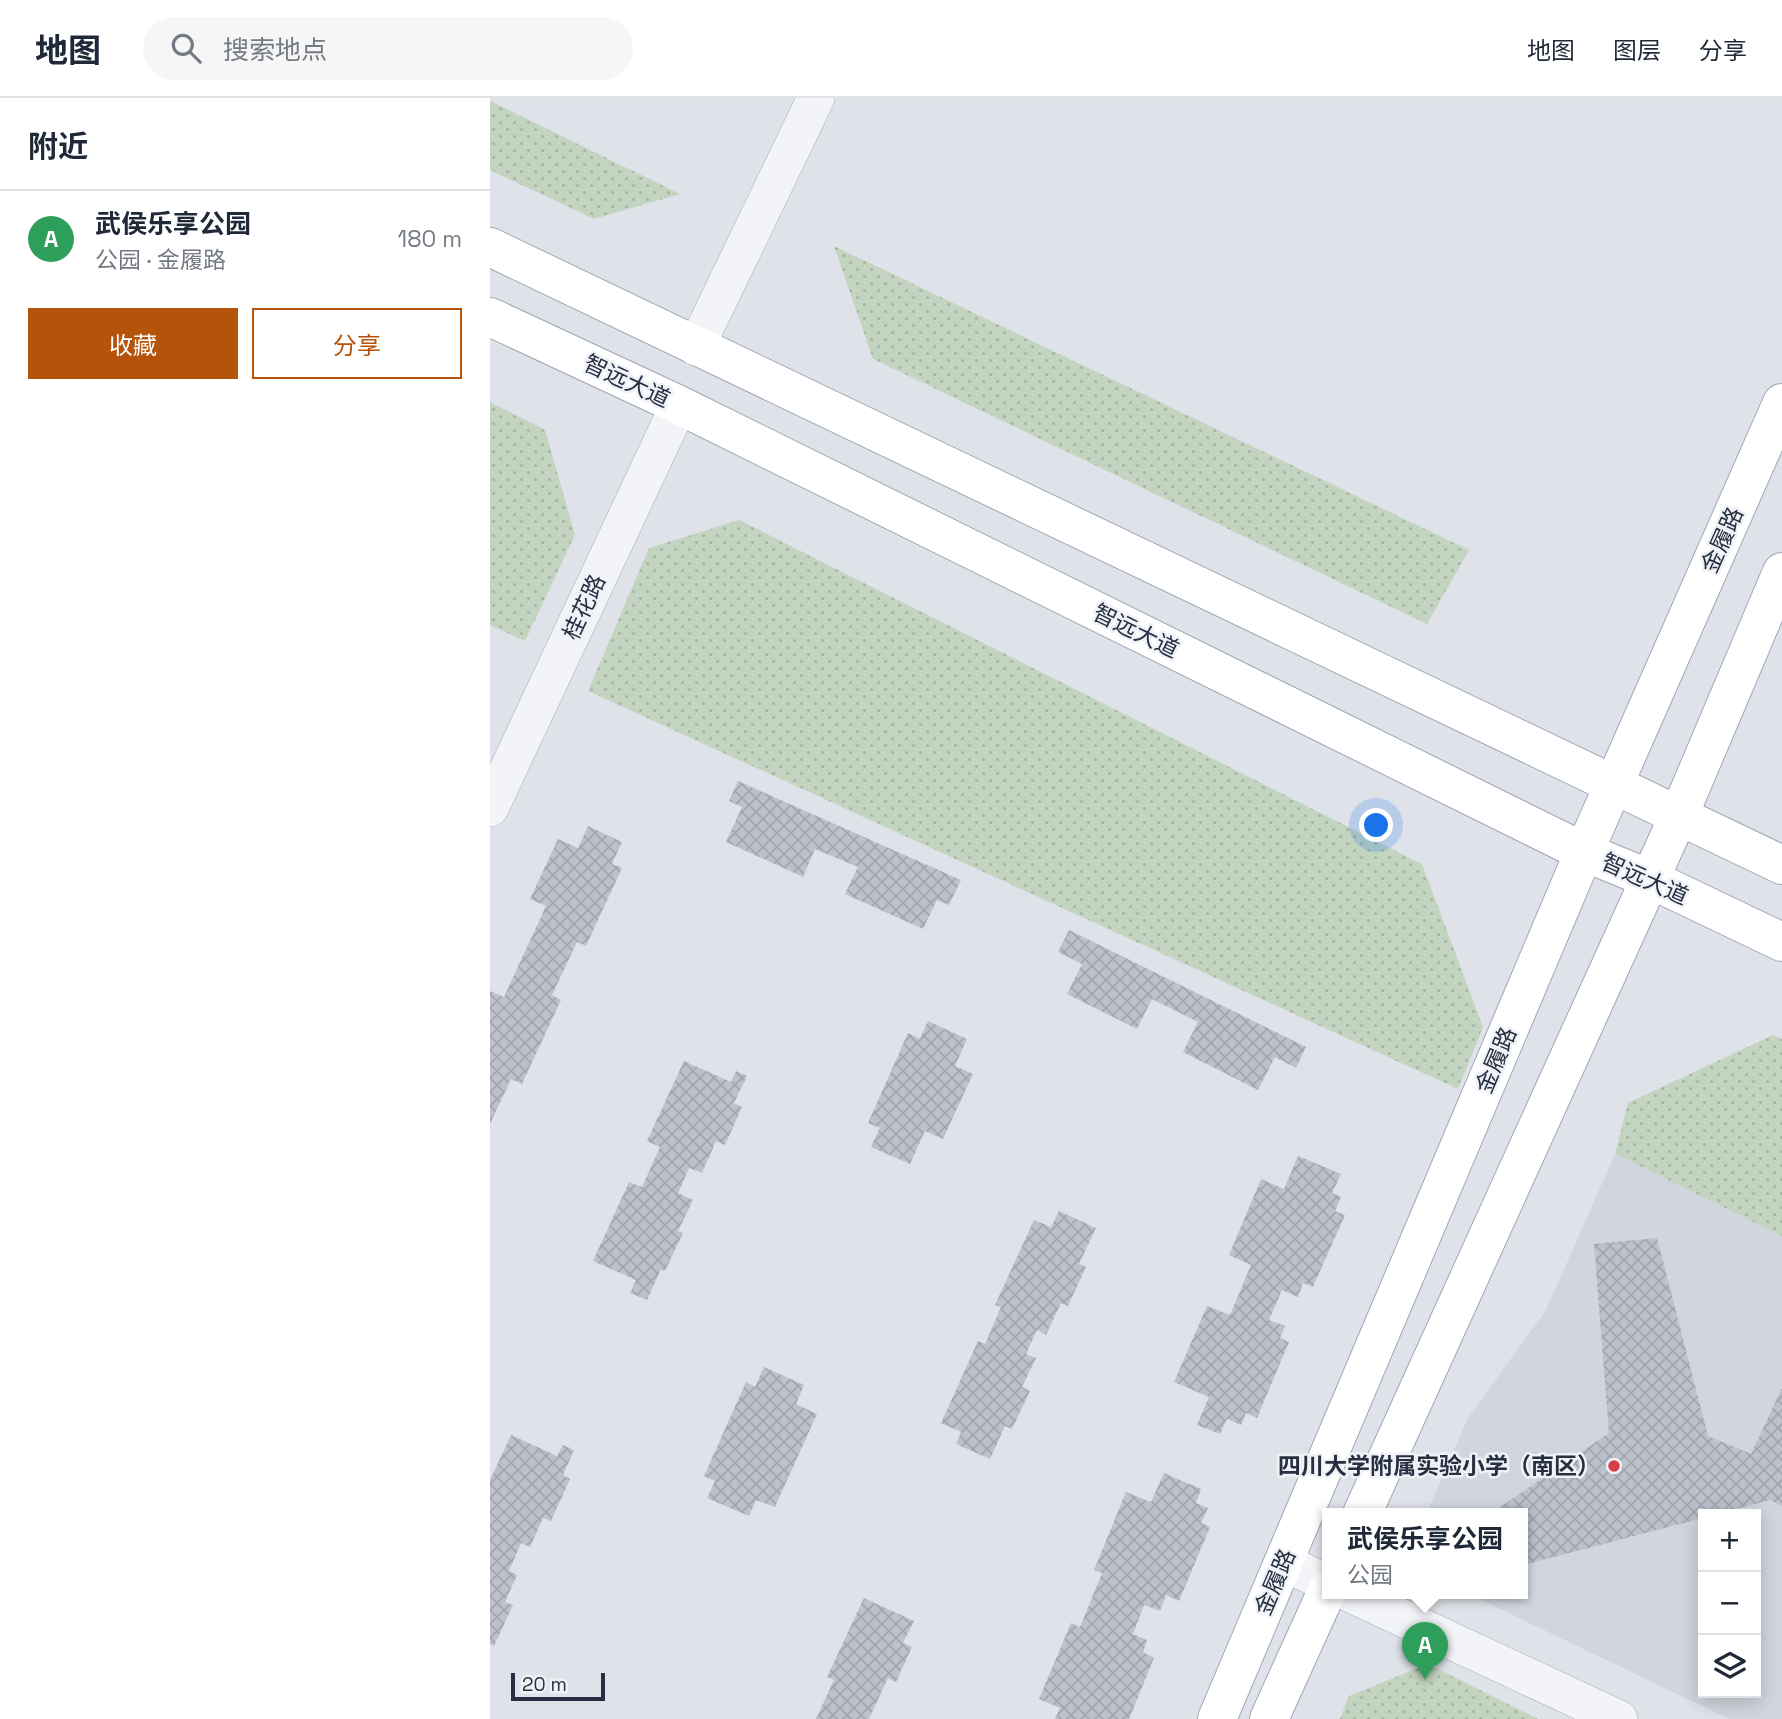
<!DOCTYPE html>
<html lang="zh">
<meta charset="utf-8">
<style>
body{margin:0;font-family:"Space Grotesk","Noto Sans SC",sans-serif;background:#f6f6f7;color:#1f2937}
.controls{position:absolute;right:21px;bottom:21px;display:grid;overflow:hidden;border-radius:0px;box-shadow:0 4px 18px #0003}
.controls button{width:63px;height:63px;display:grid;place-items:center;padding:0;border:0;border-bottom:2px solid #e0e1e3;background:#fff;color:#1f2937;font:35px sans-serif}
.scale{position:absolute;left:21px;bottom:18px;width:94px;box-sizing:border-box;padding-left:7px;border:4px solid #272f41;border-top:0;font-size:19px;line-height:24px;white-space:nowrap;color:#272f41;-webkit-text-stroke:5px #eff2f7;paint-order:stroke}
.you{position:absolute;left:887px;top:728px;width:24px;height:24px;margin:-18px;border:5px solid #fff;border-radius:50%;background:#1a73e8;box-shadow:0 0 0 10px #1a73e833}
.badge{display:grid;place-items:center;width:46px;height:46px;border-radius:50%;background:#b45309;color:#fff;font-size:23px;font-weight:700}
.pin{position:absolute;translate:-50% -58px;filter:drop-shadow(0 2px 4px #0008)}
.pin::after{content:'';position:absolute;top:37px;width:24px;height:21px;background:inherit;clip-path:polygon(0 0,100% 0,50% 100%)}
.popup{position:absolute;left:832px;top:1410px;width:206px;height:91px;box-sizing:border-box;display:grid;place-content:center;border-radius:0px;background:#fff;filter:drop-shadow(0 2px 5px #0005);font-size:23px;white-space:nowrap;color:#747a83}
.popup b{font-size:26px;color:#1f2937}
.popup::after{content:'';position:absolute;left:50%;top:100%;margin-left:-14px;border:14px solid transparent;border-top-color:#fff}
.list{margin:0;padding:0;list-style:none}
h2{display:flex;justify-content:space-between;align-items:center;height:91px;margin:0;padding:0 28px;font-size:30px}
h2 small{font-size:23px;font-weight:400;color:#747a83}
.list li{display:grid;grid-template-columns:46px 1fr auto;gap:21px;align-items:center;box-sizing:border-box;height:98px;padding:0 28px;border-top:2px solid #e0e1e3}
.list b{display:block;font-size:26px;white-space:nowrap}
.list p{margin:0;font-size:23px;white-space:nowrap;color:#747a83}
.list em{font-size:23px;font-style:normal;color:#747a83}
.actions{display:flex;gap:14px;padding:21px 28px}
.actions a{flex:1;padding:16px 0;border:2px solid #b45309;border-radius:0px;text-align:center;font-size:24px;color:#b45309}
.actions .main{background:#b45309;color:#fff}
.icon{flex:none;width:38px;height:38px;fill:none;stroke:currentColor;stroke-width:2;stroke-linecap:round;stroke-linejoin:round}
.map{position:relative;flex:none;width:1292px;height:1621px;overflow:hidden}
header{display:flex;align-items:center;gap:42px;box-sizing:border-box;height:98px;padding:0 35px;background:#fff;border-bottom:2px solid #e0e1e3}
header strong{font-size:33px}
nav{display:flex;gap:38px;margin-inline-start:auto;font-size:24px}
.search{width:490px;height:63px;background:#f6f6f7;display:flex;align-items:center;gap:18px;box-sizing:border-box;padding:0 24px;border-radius:38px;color:#747a83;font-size:26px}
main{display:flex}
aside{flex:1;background:#fff}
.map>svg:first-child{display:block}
</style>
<header>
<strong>地图</strong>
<div class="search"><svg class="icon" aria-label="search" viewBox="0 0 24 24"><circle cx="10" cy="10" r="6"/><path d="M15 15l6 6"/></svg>搜索地点</div>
<nav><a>地图</a><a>图层</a><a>分享</a></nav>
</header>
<main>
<aside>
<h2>附近<small></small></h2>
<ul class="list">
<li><span class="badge" style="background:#2e9e5b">A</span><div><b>武侯乐享公园</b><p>公园 · 金履路</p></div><em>180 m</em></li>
</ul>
<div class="actions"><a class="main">收藏</a><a>分享</a></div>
</aside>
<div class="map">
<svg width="1292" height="1621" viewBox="0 0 1292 1621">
<defs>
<pattern id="grass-dots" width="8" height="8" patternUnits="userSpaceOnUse" patternTransform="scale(1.75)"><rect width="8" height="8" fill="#c3d4c0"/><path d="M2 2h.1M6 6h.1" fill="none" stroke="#a8b6a6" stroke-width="1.8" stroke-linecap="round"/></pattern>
<pattern id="building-cross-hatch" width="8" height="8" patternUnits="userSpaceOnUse" patternTransform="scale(1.75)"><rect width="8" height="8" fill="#bcc1cc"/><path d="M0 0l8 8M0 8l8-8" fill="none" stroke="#a2a6b0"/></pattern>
</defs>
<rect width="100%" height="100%" fill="#dfe3e9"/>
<path fill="#d1d5de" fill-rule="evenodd" d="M1125,1056l167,82v483h-53l-260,-125h54v-80h-97l42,-96 78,-108zM1213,1416h53v179h-53z"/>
<g fill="url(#grass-dots)">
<polygon points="0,3 190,96 104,121 0,72"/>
<polygon points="344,148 979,452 937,526 383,261"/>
<polygon points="0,304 55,332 85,437 35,543 0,527"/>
<polygon points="249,422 932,766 993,929 968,991 98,593 159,450"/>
<polygon points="1283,937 1292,941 1292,1138 1125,1056 1138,1005"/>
<polygon points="938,1566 1048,1621 850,1621 859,1598"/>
</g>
<g fill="url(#building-cross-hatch)">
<polygon points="248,683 471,782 459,807 447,802 433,831 355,796 368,769 325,751 313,779 236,744 252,709 239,703"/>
<polygon points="98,728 132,744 122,766 132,770 96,848 87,844 62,897 71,902 32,986 21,981 0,1026 0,893 14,899 56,808 40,801 68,741 88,750"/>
<polygon points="579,832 816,949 806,970 785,959 768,992 693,954 708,924 662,901 647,931 577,896 592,866 568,854"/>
<polygon points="438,923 477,941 465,968 483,976 453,1041 435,1033 420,1066 381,1049 390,1030 378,1025 418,935 430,941"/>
<polygon points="194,963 241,984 246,973 257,978 244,1005 252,1009 235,1047 226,1043 212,1075 199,1070 188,1095 203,1102 188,1133 193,1135 175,1173 171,1171 157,1202 140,1195 146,1182 103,1163 139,1084 152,1089 170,1049 157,1043"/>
<polygon points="808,1058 851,1076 842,1095 851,1099 845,1113 855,1117 823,1189 813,1185 808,1199 792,1192 779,1222 795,1228 790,1240 799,1244 767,1320 756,1315 751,1327 737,1321 730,1336 707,1327 719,1299 684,1284 717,1208 740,1217 761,1167 739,1157 771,1081 794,1091"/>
<polygon points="569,1113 606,1130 589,1166 596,1169 578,1208 571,1205 556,1237 547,1232 536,1256 546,1260 532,1289 540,1293 522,1331 515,1328 500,1361 466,1346 471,1334 451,1325 488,1243 495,1246 511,1209 505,1207 544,1122 561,1129"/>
<polygon points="1167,1140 1218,1338 1261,1356 1292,1290 1292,1408 1280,1402 1226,1416 1213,1416 1213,1420 1033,1467 1033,1416 1000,1416 1119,1335 1104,1146"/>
<polygon points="274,1269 314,1287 306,1306 327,1316 285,1409 266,1402 259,1418 217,1400 225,1383 214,1378 256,1284 265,1289"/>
<polygon points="21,1337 67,1358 73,1347 84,1352 73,1377 80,1381 61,1423 53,1420 40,1449 31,1445 19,1473 27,1477 15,1504 23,1507 4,1548 0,1546 0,1382"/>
<polygon points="674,1375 711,1391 706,1405 718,1410 711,1425 720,1429 689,1503 676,1497 670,1513 654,1507 643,1536 657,1542 653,1554 664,1560 639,1621 565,1621 570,1610 549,1601 581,1525 590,1529 612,1475 604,1472 636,1394 661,1404"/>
<polygon points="374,1500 424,1523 413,1545 422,1549 406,1584 398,1580 379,1621 326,1621 344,1582 337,1579"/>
</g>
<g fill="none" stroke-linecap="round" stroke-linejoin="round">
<g stroke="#a8adb7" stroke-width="38">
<g id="minor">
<polyline points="206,249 326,0"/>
<polyline points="0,710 189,307"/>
<polyline points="793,1464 837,1485"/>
<polyline points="861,1496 1129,1621"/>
</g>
</g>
<g stroke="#9ea6b6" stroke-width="40">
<g id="major">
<polyline points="0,149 1292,767"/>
<polyline points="0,219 189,307 1094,754 1160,781 1292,844"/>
<polyline points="872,1416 1189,717 1292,474"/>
<polyline points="727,1621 1094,754 1292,305"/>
<polyline points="779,1621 837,1493"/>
</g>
</g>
<use href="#minor" stroke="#f2f4f7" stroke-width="37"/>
<use href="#major" stroke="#fff" stroke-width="38"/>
</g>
<circle fill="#d53e48" stroke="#eff2f7" stroke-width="2.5" cx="1124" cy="1368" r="7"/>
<g text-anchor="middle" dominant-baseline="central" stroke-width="5" stroke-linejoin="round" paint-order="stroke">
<g font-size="23" fill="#272f41" stroke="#eff2f7">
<text transform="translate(137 283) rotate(25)">智远大道</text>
<text transform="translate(1232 442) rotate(-66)">金履路</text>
<text transform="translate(94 509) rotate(-65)">桂花路</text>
<text transform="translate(646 533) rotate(26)">智远大道</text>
<text transform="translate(1155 781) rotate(24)">智远大道</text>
<text transform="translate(1006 962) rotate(-67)">金履路</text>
<text transform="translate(785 1484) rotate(-67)">金履路</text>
</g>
<g font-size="23" font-weight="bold" fill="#272f41" stroke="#eff2f7" text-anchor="end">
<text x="1110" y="1368">四川大学附属实验小学（南区）</text>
</g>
</g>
</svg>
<div class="controls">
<button>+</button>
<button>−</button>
<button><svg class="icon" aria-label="layers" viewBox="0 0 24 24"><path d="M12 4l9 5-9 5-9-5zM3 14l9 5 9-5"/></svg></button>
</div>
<div class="scale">20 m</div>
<div class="you"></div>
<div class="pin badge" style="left:935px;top:1582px;background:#2e9e5b">A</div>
<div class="popup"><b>武侯乐享公园</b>公园</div>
</div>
</main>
